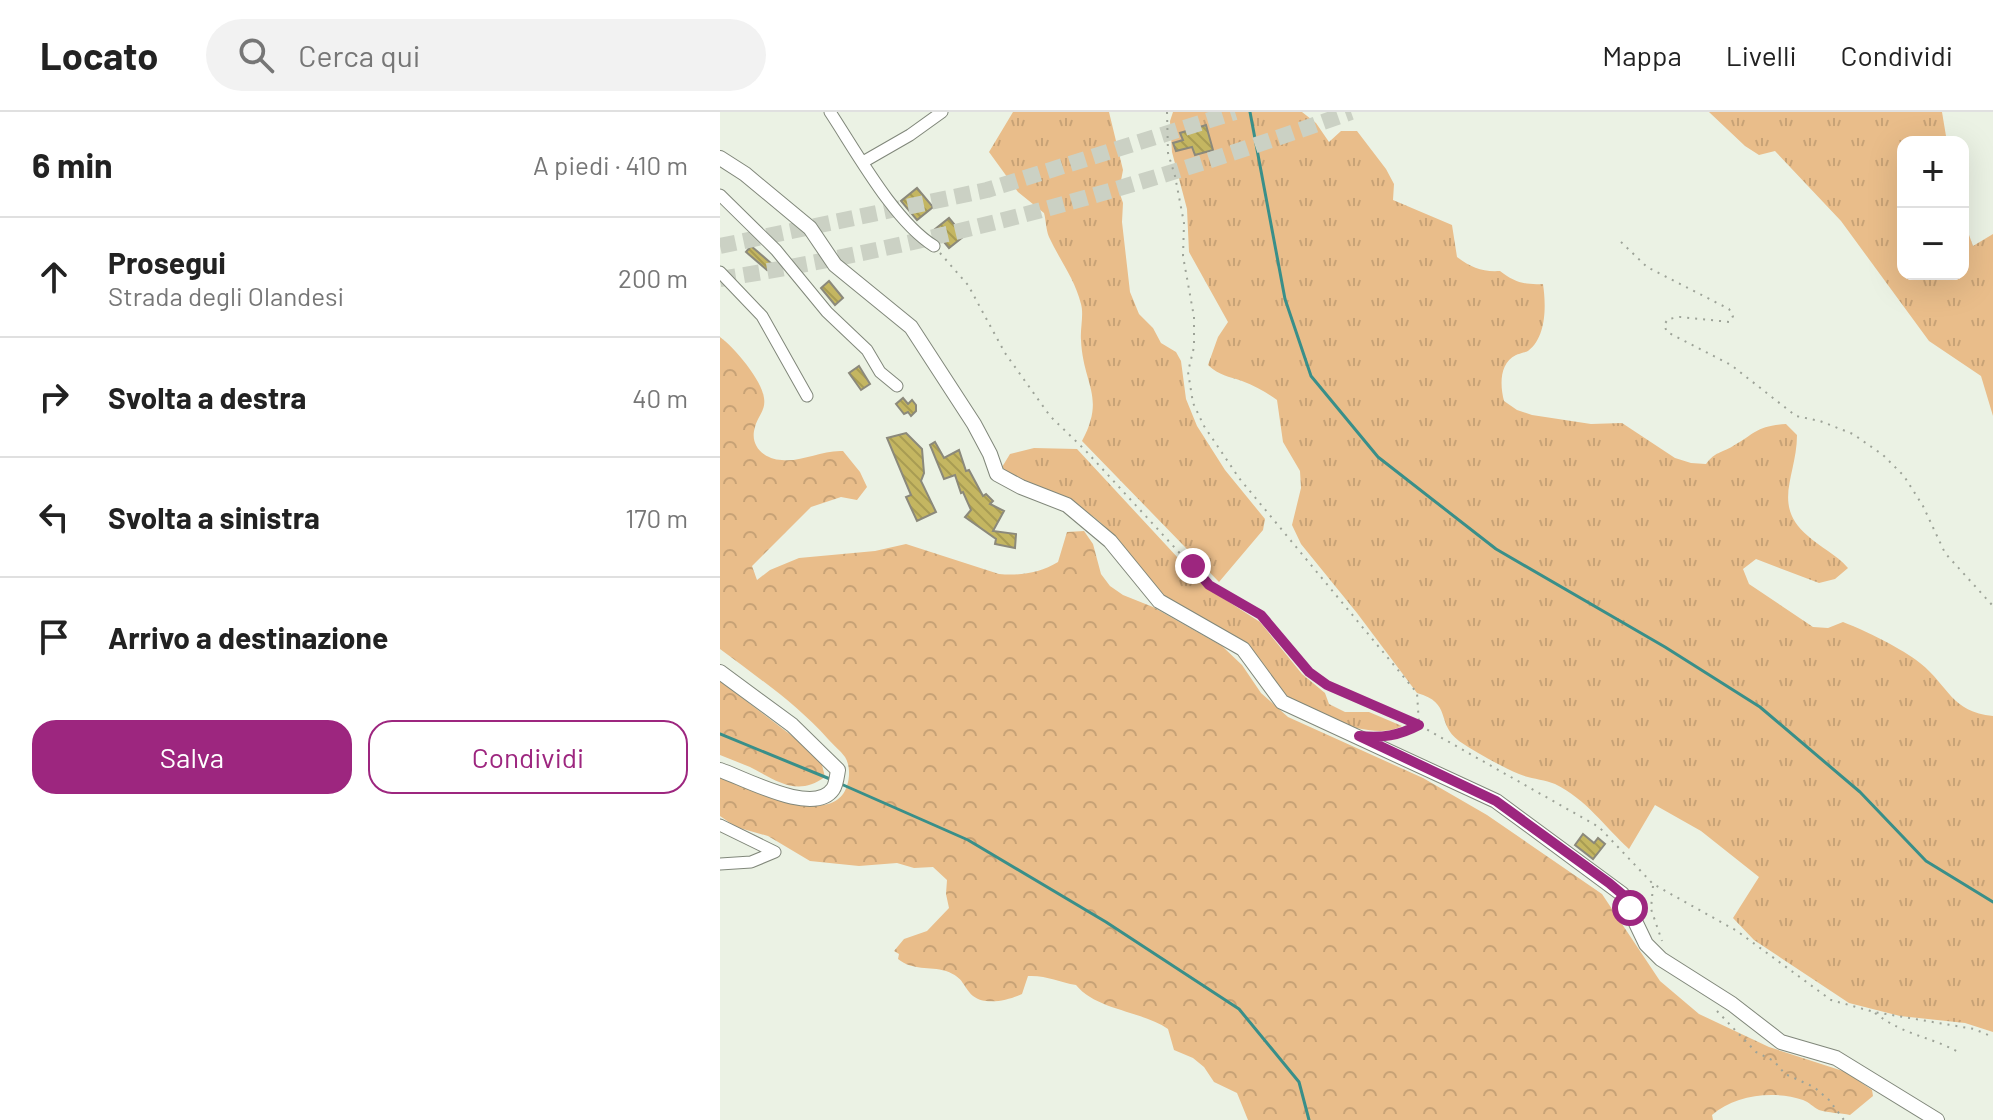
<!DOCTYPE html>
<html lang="it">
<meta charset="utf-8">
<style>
body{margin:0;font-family:Barlow,sans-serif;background:#f2f2f2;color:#222}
.controls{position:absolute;right:24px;top:24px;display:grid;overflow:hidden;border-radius:16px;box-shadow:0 8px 32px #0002}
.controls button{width:72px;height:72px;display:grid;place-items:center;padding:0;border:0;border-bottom:2px solid #e0e0e0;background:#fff;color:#222;font:40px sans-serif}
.stop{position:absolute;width:24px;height:24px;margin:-18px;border:6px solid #9d267f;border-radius:50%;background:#fff}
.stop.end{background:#9d267f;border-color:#fff;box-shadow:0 2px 8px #0008}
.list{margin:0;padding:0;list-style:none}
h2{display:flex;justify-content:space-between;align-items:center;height:104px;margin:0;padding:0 32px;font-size:34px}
h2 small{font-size:26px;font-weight:400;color:#767676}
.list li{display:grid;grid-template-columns:52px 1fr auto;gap:24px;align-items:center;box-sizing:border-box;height:120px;padding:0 32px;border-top:2px solid #e0e0e0}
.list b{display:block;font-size:30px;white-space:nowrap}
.list p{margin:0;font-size:26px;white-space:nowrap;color:#767676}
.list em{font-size:26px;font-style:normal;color:#767676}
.actions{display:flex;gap:16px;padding:24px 32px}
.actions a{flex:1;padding:18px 0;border:2px solid #9d267f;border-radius:24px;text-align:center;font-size:28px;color:#9d267f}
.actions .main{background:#9d267f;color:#fff}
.icon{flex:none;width:44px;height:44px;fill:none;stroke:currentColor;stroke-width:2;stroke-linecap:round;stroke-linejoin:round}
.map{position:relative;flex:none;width:1273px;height:1008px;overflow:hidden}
header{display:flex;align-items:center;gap:48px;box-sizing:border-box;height:112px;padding:0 40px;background:#fff;border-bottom:2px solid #e0e0e0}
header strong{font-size:38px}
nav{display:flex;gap:44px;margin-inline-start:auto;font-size:28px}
.search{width:560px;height:72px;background:#f2f2f2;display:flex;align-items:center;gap:20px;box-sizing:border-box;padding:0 28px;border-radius:44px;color:#767676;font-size:30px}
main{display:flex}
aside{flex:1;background:#fff}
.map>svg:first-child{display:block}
</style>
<header>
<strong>Locato</strong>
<div class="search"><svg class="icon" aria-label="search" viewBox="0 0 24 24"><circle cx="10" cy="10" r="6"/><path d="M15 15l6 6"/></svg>Cerca qui</div>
<nav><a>Mappa</a><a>Livelli</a><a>Condividi</a></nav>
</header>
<main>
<aside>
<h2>6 min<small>A piedi · 410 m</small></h2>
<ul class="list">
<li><svg class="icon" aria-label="ahead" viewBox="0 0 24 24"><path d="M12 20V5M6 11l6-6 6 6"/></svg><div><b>Prosegui</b><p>Strada degli Olandesi</p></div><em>200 m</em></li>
<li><svg class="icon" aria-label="right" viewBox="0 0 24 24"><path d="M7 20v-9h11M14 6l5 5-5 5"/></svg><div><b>Svolta a destra</b></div><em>40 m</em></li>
<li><svg class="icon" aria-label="left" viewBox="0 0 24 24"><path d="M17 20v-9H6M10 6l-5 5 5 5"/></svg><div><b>Svolta a sinistra</b></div><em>170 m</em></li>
<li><svg class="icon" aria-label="arrive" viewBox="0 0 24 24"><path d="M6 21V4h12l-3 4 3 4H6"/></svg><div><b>Arrivo a destinazione</b></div></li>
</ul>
<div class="actions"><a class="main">Salva</a><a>Condividi</a></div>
</aside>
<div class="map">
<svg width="1273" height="1008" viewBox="0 0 1273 1008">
<defs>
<pattern id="grass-tufts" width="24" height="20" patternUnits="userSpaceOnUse" patternTransform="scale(2)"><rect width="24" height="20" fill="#e9bd8a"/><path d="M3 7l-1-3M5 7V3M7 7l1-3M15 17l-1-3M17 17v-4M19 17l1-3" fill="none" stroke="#c7a276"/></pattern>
<pattern id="forest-crowns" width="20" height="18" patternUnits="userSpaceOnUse" patternTransform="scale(2)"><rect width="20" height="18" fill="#e9bd8a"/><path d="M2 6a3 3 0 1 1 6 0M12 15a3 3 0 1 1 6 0" fill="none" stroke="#c7a276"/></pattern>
<pattern id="building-back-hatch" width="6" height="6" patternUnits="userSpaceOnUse" patternTransform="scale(2)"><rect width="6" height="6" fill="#c4b661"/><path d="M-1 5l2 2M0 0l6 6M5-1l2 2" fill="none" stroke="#a89c53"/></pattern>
</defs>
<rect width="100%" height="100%" fill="#ebf2e4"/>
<g fill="url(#grass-tufts)">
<path d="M293,0h96l14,58 -4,21 4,12 -1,19 8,70 9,22 14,14 8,15 15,9 5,9 5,38 11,27 28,44 40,49 -2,11 -44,52 -137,-141c24,-45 1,-56 -1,-101 -1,-11 3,-25 0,-36 -6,-25 -22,-45 -32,-67 -3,-7 -3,-17 -5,-24l-26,-21 -29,-40z"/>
<path d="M453,0h129l14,11 13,19 12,-11h16l29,38 8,15 -1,16 59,25 5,32c15,11 25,15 43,14 14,11 24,14 43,13 3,20 4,53 -15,67 -2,1 -10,3 -12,4 -17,8 -16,31 -12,46l13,9 15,5 59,9 31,-1 53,35 16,5 15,1c10,-13 14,-10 27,-18 23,-13 23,-20 53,-22l11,11c0,41 -26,70 11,101 13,12 28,18 40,32l-13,11 -16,4 -63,-24 -13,10 6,15 64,43 15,1 15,-6c21,8 60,27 77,41 29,23 31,49 73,53v316l-28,-9 -65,-7 -51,-13 -95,-63 -21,-22 26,-41 -58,-46 -46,-26 -26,44c-24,-22 -43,-50 -74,-65 -11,-5 -25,-5 -36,-10 -19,-8 -42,-21 -60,-33 -24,-18 -6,-38 -42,-48l-60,-80 -56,-69 -9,-19 9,-37 -1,-17 -17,-29 -6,-42c-11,-8 -22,-14 -35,-19 -14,-5 -22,-5 -34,-16l10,-28 10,-15 -39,-70 -2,-43 -15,-57 -2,-31z"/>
<polygon points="989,0 1222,0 1227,30 1183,30 1183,162 1243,162 1243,106 1253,134 1273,122 1273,304 1261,264 1209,229 1121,109 1055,39 1039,43 1025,34"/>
<path d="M314,336l43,1 127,137 56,36 42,52 23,19 4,11 16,8h24l33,14c-27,16 -90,-11 -115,-27 -13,-8 -18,-27 -31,-37 -28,-19 -72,-44 -95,-67 -26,-27 -41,-61 -73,-82 -26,-19 -59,-29 -89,-41l11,-18z"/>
</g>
<g fill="url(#forest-crowns)">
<path d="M0,225c14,10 42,43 44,61 2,12 -6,18 -9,29 -6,19 9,32 27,33 21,2 39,-10 61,-9l17,21 7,15 -10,13 -16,-3 -30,10 -59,59 5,14 13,-10 29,-12 76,-7 31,-7 93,30c21,2 41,-1 59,-12l9,-30 17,-1 9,13 8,30 9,12 13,9 30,12 69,39 20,19 19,28 27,24 135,61 64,37 115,79 58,87 39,33 70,33 77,25 26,18 1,6 -23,19c-9,-2 -22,-2 -31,-5 -6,-3 -10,-8 -16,-10 -30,-10 -68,-5 -91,15l1,5h-465l-11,-27 -23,-11 -10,-15 -11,-9 -19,-8 -6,-21c-26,-18 -72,-19 -92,-44 -17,-3 -30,-10 -48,-9l-6,18c-13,6 -36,12 -49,2 -11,-10 -8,-18 -27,-25 -17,-5 -33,0 -48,-12l1,-5 -5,-3 10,-12 23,-8 22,-23 -3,-14 1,-14 -14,-13 -19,1 -17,-5 -38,3 -49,-5 -42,-25 -32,-9 -16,-11v-41c27,11 112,56 127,11 3,-9 3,-21 -2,-29 -5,-7 -12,-12 -17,-18 -31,-35 -71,-62 -108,-90z"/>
<path d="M0,569l84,64 17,16 4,16c-28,20 -48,4 -75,-10 -10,-4 -20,-8 -30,-12z"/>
</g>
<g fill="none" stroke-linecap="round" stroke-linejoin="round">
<g stroke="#398f89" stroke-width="3">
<polyline points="530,0 565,187 591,264 658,345 776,437 945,535 1040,595 1140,680 1206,749 1273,790"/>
<polyline points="0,622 110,667"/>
<polyline points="121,672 248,728 386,810 519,897 579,970 589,1008"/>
</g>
</g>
<g fill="url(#building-back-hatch)" stroke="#8b897b" stroke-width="2">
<polygon points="486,13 493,38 475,43 472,35 456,39 453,31 463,28 460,21"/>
<polygon points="197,76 213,95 197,108 181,89"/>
<polygon points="229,106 244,124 229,136 214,118"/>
<polygon points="31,134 52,152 47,158 26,140"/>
<polygon points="109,169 123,186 115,193 101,176"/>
<polygon points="139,254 150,272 141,278 129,261"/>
<polygon points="183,286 188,292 192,288 196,293 196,299 191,304 188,300 184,302 176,292"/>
<polygon points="186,321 202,337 204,361 201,369 216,400 197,409 186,385 191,383 167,326"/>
<polygon points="215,330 224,346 239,338 246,359 249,358 263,384 266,382 273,389 270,392 284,399 273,419 296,422 295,436 275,432 276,427 245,405 251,398 243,380 241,381 235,363 224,367 210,333"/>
<polygon points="863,722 874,731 878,726 885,732 873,747 855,733"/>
</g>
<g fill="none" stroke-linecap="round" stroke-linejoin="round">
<g stroke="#cbd1c4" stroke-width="16" stroke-dasharray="16 8" stroke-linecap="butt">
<polyline points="0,134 267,78 515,0"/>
<path d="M0,167c216,-34 426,-93 631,-167"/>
</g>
<g stroke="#80877a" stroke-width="13">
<g id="minor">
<path d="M110,0c27,41 64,109 104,134"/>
<polyline points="143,50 190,23 222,0"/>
<polyline points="0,83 56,138 107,200 147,238 160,260 177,274"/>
<polyline points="0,160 42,204 87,284"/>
<polyline points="0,713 55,740 31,750 0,752"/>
</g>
</g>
<g stroke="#80877a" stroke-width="16">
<g id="major">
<polyline points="0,46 25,62 90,116 115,153 191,215 254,312 270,342 277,362 301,375 347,393 390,429 439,489 523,537 562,590 776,689 902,782 926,832 941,847 1012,892 1061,930 1116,946 1217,1008"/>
<path d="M0,560l72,53 46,45c-1,6 -2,15 -5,19 -19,28 -89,-11 -113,-19"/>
</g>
</g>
<g stroke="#9da398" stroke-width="2" stroke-dasharray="2 6" stroke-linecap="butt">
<polyline points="447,0 448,41 455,64 464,111 463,144 474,205 474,235 468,260 473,291 484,314 519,366 697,581 699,612"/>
<polyline points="901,130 927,155 1009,197 1013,204 1010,210 960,205 948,207 944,213 947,220 1011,253 1076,304 1100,309 1133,322 1163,343 1184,364 1203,394 1225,441 1273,494"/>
<polyline points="220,141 248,173 285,241 330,304 365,338 489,473 541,503 589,560 607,573 699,613 879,715 933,772 1017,819 1111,888 1154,900 1254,917 1273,925"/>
<polyline points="667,625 679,623 698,614"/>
<polyline points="933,774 931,797 942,829"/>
<polyline points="997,899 1036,940 1054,949 1065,962 1094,975 1109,988 1124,1008"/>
<path d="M1155,901c30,23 55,23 85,40"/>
</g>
<use href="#minor" stroke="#fff" stroke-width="11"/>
<use href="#major" stroke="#fff" stroke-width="14"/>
</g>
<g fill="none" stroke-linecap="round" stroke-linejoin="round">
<path stroke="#9d267f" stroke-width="10" d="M473,454l16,19 52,30 48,57 18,13 92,40c-21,11 -36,13 -60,11l137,65 113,82 13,11 8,14"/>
</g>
</svg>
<div class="controls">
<button>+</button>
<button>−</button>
</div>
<div class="stop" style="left:910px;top:796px"></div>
<div class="stop end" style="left:473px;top:454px"></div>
</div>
</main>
